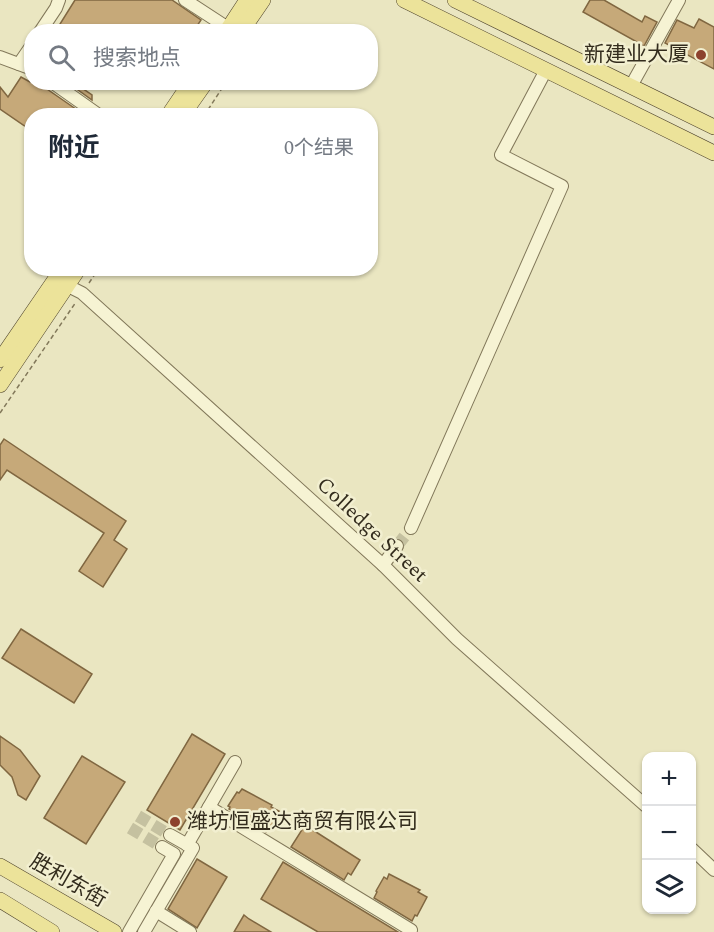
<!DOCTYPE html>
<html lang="zh">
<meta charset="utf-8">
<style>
body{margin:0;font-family:Spectral,"Noto Sans SC",serif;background:#f2f2f3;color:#1f2937}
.controls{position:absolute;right:18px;bottom:18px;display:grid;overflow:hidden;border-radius:12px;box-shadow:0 2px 4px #0004}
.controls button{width:54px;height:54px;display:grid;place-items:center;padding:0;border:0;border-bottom:2px solid #e0e1e3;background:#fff;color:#1f2937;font:30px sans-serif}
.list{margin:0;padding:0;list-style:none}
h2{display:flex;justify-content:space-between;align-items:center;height:78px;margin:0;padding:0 24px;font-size:26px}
h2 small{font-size:20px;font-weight:400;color:#747a83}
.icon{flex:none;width:33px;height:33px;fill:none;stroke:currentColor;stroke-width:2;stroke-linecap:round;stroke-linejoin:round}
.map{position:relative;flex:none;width:714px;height:932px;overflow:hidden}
.search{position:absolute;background:#fff;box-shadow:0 2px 4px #0004;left:24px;top:24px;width:354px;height:66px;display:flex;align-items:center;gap:15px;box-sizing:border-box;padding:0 21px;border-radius:24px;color:#747a83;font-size:22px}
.panel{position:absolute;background:#fff;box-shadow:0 2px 4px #0004;left:24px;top:108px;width:354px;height:168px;border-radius:24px}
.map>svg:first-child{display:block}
</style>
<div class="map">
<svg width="714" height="932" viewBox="0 0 714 932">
<rect width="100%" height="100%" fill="#eae6c1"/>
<g fill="#c6a979" stroke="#806741" stroke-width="1.5">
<polygon points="75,0 172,0 201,20 193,32 134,32 124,25 120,32 55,32"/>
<polygon points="590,0 604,0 642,22 645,16 657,22 644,46 583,12"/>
<polygon points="699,19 714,27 714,69 665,43 677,20 694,28"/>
<polygon points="21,77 30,82 44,82 47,89 83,114 32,116 32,131 0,109 0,87 8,97"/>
<polygon points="67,82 86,82 82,88 92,95 92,100"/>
<polygon points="4,439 126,521 114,540 127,549 103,587 79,571 104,533 7,470 0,480 0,445"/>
<polygon points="21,629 92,674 74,703 2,658"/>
<polygon points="192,734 225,754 180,830 147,810"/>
<polygon points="0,736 20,750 40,776 26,800 18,795 12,777 0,765"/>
<polygon points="82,756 125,782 86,844 44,818"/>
<polygon points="242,789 272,805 271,807 279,811 270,831 268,830 266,832 229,809 230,807 228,806 237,792 239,793"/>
<polygon points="305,825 360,860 351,875 348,873 344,880 291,847"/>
<polygon points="197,859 227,877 197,928 168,909"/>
<polygon points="283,862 398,932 318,932 261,899"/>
<polygon points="389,874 420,890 418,892 427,897 417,916 415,915 412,921 374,898 377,892 376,891 384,877 387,879"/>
<polygon points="244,915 249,919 271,932 234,932"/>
</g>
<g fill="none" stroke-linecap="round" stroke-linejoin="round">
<g stroke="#c5c1a0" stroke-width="12" stroke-dasharray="12 6" stroke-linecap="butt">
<polyline points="397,546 411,528"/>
<polyline points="138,816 170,835"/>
<polyline points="130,828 162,847"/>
</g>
<g stroke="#82785a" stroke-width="14">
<g id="minor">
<polyline points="185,0 228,28"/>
<polyline points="40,32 56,8 59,0"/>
<polyline points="0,57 32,69"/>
<polyline points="19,64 32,45"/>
<polyline points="52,82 100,116"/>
<polyline points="631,86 679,0"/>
<polyline points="68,286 82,293 383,565 457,639 646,806"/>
<polyline points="411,528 562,186 501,155 546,70"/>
<polyline points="383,565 397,546"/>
<polyline points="209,807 411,930"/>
<polyline points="187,845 235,762"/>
<polyline points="692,849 714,870"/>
<polyline points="156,911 190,932"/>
<polyline points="129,932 174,854 162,847"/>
<polyline points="144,932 193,848 170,835"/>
</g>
</g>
<g stroke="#50452e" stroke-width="16">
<g id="major">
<polyline points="404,0 714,153"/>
<polyline points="455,0 714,127"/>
<polyline points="226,32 247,0"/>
<polyline points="241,32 263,0"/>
<polyline points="168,116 191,82"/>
<polyline points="182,116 206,82"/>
<polyline points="0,360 63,268"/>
<polyline points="0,385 79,268"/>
<polyline points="0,866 114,932"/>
<polyline points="0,900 52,932"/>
</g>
</g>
<g stroke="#82785a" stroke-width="1.5" stroke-dasharray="4.5 3" stroke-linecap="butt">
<polyline points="261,32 263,30"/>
<polyline points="204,116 226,82"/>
<polyline points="89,283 99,268"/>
<polyline points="0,413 76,302"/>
</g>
<use href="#minor" stroke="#f6f3d3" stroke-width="12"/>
<use href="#major" stroke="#ece39a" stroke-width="15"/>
</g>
<g fill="#8d412e" stroke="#f2efd0" stroke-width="2">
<circle cx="701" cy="55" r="6"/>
<circle cx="175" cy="822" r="6"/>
</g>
<g text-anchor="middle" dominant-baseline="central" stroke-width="5" stroke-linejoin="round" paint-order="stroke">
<g font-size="21" fill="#332c1d" stroke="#f2efd0" text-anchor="end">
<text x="689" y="55">新建业大厦</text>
<text x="187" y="822" text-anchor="start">潍坊恒盛达商贸有限公司</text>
</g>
<g font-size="21" fill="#332c1d" stroke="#f2efd0">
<text transform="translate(372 530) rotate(43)">Colledge Street</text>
<text transform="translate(68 881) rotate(30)">胜利东街</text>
</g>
</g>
</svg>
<div class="controls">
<button>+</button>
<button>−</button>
<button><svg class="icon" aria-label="layers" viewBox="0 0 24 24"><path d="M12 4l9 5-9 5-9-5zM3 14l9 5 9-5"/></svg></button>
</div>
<div class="search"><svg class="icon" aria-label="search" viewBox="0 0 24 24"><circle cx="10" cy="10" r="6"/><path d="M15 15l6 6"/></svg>搜索地点</div>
<section class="panel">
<h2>附近<small>0个结果</small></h2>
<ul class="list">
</ul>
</section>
</div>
